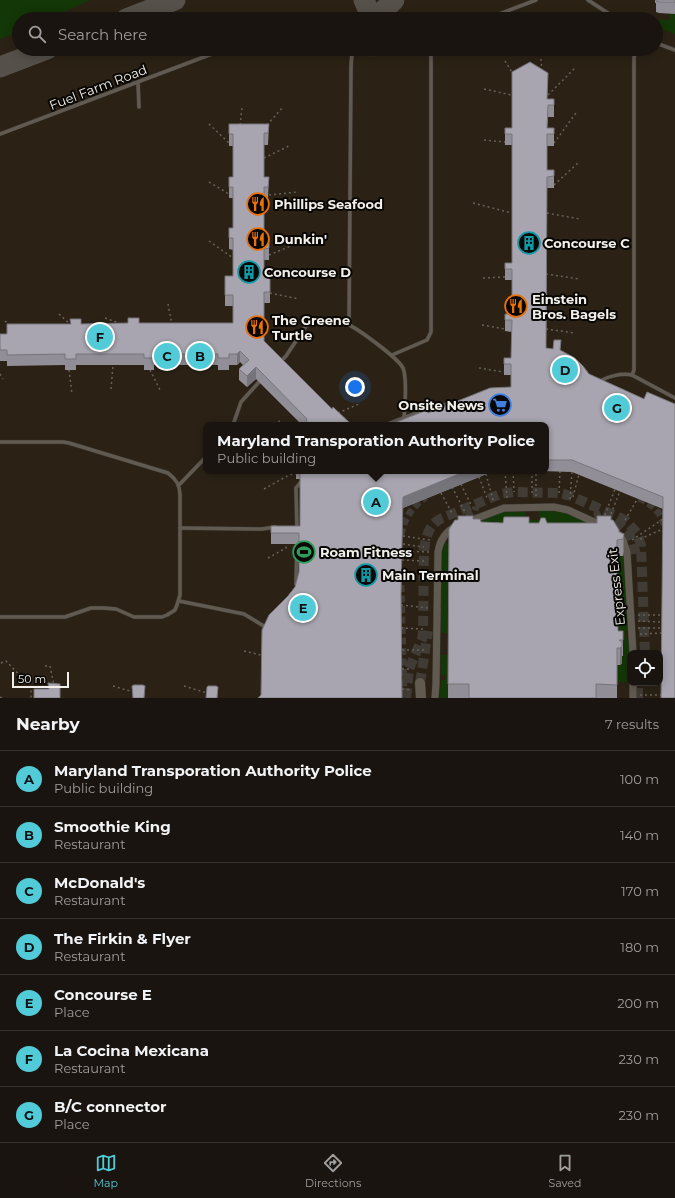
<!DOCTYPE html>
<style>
body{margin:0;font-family:Montserrat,sans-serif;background:#26211d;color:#f1f3f6}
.controls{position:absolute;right:12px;bottom:12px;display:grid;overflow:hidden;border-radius:8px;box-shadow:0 2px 10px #0003}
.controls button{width:36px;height:36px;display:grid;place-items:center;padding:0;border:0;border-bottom:1px solid #37332f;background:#19140f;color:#f1f3f6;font:20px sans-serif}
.scale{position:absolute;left:12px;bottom:10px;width:57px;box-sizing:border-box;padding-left:4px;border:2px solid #f3efea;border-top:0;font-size:11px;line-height:14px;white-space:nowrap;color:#f3efea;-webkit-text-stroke:3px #090704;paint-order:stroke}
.you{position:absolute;left:355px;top:387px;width:14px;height:14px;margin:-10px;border:3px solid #fff;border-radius:50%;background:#1a73e8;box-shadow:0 0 0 6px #1a73e833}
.badge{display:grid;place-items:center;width:26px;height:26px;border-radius:50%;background:#52cbd8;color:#111;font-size:13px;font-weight:700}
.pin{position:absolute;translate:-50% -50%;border:2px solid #fff;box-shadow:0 1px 4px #0006}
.popup{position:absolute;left:203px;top:422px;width:346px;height:52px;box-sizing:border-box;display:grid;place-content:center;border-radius:8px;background:#19140f;filter:drop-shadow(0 1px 3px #0005);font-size:13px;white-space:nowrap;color:#9f9e9e}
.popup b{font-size:15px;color:#f1f3f6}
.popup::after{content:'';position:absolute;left:50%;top:100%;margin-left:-8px;border:8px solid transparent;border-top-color:#19140f}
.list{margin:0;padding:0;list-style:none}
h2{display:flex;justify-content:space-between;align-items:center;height:52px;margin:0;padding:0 16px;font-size:17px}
h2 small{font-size:13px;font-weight:400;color:#9f9e9e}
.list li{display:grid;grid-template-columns:26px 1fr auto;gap:12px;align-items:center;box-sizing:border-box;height:56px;padding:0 16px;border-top:1px solid #37332f}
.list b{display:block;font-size:15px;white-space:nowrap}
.list p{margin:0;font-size:13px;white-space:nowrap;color:#9f9e9e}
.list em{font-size:13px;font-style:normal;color:#9f9e9e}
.icon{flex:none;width:22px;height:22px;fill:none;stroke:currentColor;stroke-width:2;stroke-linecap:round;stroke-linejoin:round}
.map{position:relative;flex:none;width:675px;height:698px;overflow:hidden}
.search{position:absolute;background:#19140f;box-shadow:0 2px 10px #0003;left:12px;right:12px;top:12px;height:44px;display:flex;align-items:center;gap:10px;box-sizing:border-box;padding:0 14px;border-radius:22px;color:#9f9e9e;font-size:15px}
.sheet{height:444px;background:#19140f}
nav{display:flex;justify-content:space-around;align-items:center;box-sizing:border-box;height:56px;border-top:1px solid #37332f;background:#19140f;font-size:11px;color:#9f9e9e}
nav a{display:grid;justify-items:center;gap:2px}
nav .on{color:#52cbd8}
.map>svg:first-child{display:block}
</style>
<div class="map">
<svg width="675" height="698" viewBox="0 0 675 698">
<rect width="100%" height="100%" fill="#211b14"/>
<path fill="#2b2215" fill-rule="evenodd" d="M0,0h675v698h-675zM19,19h637v30h-637zM206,425h340v46h-340zM630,653h30v30h-30z"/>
<g fill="#143707">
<polygon points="0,0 91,0 48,19 19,19 19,32 0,39"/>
<polygon points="670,14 675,14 675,34 664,30 658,22 660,19 669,20"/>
<polygon points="512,510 513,512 525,512 526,520 539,520 539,510 556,510 564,512 603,529 453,532 499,513"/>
<polygon points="445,542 450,545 449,633 442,633 441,631 441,552"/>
<polygon points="624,550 629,628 626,631 626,638 629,641 630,647 630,682 617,682 617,665 621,664 620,656 623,656 618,647 617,608 620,608 621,606 617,603 617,556 623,556"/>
<polygon points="440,638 441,655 449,655 448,698 440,698 441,680 445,680 445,675 441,675"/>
</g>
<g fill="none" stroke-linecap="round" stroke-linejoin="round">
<g stroke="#555049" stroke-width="21">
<polyline points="364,0 372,19"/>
<polyline points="126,19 175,0"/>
<polyline points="380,19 385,9 394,0"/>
<polyline points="0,67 47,49"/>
</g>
<g stroke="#403b34" stroke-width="7" stroke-dasharray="7 3.5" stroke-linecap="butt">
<path d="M639,498c13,6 23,15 26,30"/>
<polyline points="594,516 603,514"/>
<polyline points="467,517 474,512 476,507"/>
<path d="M401,535c3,-16 11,-29 25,-38"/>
<polyline points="401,585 404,698"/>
</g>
<g stroke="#403b34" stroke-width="10" stroke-dasharray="10 5" stroke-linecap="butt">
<path d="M615,521c14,10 18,18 21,34"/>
<polyline points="420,683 428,631"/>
<path d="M406,698l3,-29 13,-30 1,-8 1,-79c1,-13 4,-26 16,-33l60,-25 14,-2 45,1 12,3 54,24 12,13 4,12 4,108"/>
<polyline points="638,698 638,683"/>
</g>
<g stroke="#393530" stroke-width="4.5">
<g id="lane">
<polyline points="588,0 617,19"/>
<polyline points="486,19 536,0"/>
<polyline points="656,43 675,50"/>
<path d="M343,49c22,7 41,7 62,0"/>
<polyline points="138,82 139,107"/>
<polyline points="0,134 225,49"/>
<polyline points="349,325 351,66 352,52"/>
<polyline points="392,355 427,340 431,332 431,49"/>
<path d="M279,363l7,-7 20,-30c6,-6 31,-7 39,-3 11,4 53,35 58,45 4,10 2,38 1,50"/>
<polyline points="632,375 634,370 634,58 636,49"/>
<path d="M598,383c8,-7 24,-10 34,-8l43,23"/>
<polyline points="233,425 241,402 259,382"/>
<polyline points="385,425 435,406 457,403"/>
<path d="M0,442h63l6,1 99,30c8,6 12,12 12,22v100l-3,10 -2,5 -8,5 -5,2h-28l-18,-8 -13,-1h-12l-26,9h-65"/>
<polyline points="179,485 206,457"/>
<polyline points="180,528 262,529 275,527"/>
<polyline points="297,530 296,488 300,483"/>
<polyline points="296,584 297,540"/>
<polyline points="179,601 244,614 267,628"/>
</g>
</g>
<g stroke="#393530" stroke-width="8">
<g id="street">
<polyline points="467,522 504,508 554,507 568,510 605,527"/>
<polyline points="618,534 623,540 627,552 633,653"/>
<path d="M435,698l1,-15 2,-131c2,-12 8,-21 19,-26"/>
<polyline points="633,698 633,683"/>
</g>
</g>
<g stroke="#393530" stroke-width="11">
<polyline id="secondary" points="420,683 421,698"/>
</g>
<g stroke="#66615b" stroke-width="1.5" stroke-dasharray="2 3" stroke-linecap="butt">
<polyline points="540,49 542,71"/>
<polyline points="505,61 513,74"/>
<polyline points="484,89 512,95"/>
<polyline points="548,95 575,68"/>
<polyline points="209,124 229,143"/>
<polyline points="240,125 242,108"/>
<polyline points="267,125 283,107"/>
<polyline points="484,140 505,142"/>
<polyline points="554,143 576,113"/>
<polyline points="264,158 291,145"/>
<polyline points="209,182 229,194"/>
<polyline points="554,185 578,163"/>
<polyline points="269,195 297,192"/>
<polyline points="473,203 512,213"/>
<polyline points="547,213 580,219"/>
<polyline points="209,241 233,258"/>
<polyline points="269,255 291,246"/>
<polyline points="546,274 579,279"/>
<polyline points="483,278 505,277"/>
<polyline points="270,293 299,299"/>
<polyline points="168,304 172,325"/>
<polyline points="59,314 71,325"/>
<polyline points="105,318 119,323"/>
<polyline points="5,321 10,325"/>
<polyline points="482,325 505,329"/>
<polyline points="546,329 575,333"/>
<polyline points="479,368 504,372"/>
<polyline points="69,370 72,394"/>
<polyline points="150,370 161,392"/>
<polyline points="0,374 3,379"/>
<polyline points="111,389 113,365"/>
<polyline points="338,413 359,404"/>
<polyline points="275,425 279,421 282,425"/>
<polyline points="505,471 507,498"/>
<polyline points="513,471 514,492"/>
<polyline points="532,471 532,493"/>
<polyline points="486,474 493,500"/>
<polyline points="479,477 487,498"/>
<polyline points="461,484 471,505"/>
<polyline points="452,487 465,512"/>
<polyline points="264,489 289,475 296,474"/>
<polyline points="441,493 452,513"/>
<polyline points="559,493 560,471"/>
<polyline points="536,496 536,471"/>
<polyline points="573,497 579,474"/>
<polyline points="570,499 572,472"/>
<polyline points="611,514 620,491"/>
<polyline points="605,515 615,489"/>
<polyline points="625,520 638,498"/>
<polyline points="403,536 430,540"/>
<polyline points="640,539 663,529"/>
<polyline points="632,540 663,519"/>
<polyline points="403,544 424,547"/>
<polyline points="402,551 429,552"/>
<polyline points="268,558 286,548 286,544"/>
<polyline points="402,560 424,561"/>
<polyline points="401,605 428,608"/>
<polyline points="638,615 662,615"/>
<polyline points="638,621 662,622"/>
<polyline points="401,628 423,629"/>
<polyline points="638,628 662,628"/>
<polyline points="640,634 662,633"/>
<polyline points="402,650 426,650"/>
<polyline points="244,651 261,655"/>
<polyline points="1,663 6,661 31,687 31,698"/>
<polyline points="45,666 50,666 54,685"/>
<polyline points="402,669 409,669"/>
<polyline points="113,686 133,692"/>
<polyline points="184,686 207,693"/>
<polyline points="402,689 412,690"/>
<polyline points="640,695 661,695"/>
<polyline points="0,697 2,698"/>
</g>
<use href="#lane" stroke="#615a51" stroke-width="3.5"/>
<use href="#street" stroke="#615a51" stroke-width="7"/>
<use href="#secondary" stroke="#615a51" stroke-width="10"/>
</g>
<g fill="#918e97">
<polygon points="655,0 675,0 675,14 659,13 656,12 656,3 655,3"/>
<polygon points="548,99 554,99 554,117 548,117 547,128 554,128 554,146 547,146 547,170 554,170 554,188 547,188 546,348 561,351 589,374 644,399 675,404 663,509 572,472 541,471 546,471 546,425 428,413 511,387 511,375 504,375 504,358 511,358 512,332 505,331 505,320 512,314 512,280 505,280 505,263 512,263 512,145 505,145 505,128 512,128"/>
<polygon points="229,124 269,124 268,145 264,145 264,177 269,177 268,198 264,198 264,239 269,239 269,260 264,260 264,273 270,273 270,303 264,303 264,341 332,409 352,425 302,425 256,379 247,387 239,380 239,369 243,365 240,362 237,365 229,365 229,370 218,370 218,365 154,365 154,370 144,370 144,365 76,365 76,370 65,370 65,365 7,366 7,361 0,361 0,334 7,334 81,324 139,323 233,323 233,306 225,306 225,276 233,276 233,250 229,249 229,228 233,228 233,198 229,198 229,177 233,177 233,146 229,146"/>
<polygon points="296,471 494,471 403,508 261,695 288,596 295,587 299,572 299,544 271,544 271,526 300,526 300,479 296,479"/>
<polygon points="473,519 481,522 503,523 597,523 611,520 619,532 624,534 624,550 623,556 617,556 617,586 621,606 620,608 617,608 618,631 623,631 623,656 622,656 622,663 620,665 617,665 617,698 448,698 449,529"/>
</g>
<g fill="#76747b">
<polygon points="240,351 240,362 237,365 237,354"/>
<polygon points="256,367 256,379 247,387 247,376"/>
<polygon points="466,471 494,471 403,508 403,497"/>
<polygon points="624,534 624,550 623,556 623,539"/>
<polygon points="621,589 621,606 620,608 617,608 617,592"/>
<polygon points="622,646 622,663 620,665 620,648"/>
</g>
<g fill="#a9a5b0" stroke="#76747b">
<polygon points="656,0 675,0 675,2 659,2 656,1"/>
<polygon points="530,62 548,73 547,99 554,99 554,105 548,105 547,128 554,128 554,134 547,134 547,170 554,170 554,176 547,177 546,348 553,349 554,340 561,340 560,350 575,358 583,366 589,374 644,399 647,392 675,404 675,698 661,698 663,497 572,460 546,460 546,425 389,425 427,410 428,413 490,388 511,387 511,364 504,364 504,358 511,358 512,320 505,320 505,314 512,314 512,269 505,269 505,263 512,263 512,134 505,134 505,128 512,128 512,72"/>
<polygon points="229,124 269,124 268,133 264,133 264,177 269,177 268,187 264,187 264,239 269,239 269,248 264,249 264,273 270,273 270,292 264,292 264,341 332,409 333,407 352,425 307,425 308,423 306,420 307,419 256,367 247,376 239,369 249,360 240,351 237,354 229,354 229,358 218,358 218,354 154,354 154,358 144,358 144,354 76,354 76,359 65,359 65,354 7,355 7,350 0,350 0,334 7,334 7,324 71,324 70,319 81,319 81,324 128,323 128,318 139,318 139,323 233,323 233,295 225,295 225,276 233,276 233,238 229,238 229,228 233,228 233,187 229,187 229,177 233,177 233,134 229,134"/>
<polygon points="300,471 466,471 403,497 401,594 402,698 258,698 261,695 262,630 269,615 288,596 295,587 299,572 299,533 271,533 271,526 300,526"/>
<polygon points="458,516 473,516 473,519 480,519 481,522 503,523 504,517 529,517 529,523 539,523 541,518 545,518 547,523 597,523 597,516 611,516 611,520 613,520 619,530 619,532 624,534 623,539 617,540 617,586 621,589 620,591 617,592 618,631 623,631 623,640 619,640 622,642 622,646 620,648 617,648 617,685 596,684 596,698 469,698 469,684 448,684 449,529 455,520 458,520"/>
<polygon points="48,683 60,684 60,698 34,698 34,689 49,689"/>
<polygon points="134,685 143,685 145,686 144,698 133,698 132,686"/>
<polygon points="208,686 216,686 218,687 217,698 206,698 207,687"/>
</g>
<defs>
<g id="restaurant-ring" transform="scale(1.15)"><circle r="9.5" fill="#090704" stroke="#e8710a" stroke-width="1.5"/><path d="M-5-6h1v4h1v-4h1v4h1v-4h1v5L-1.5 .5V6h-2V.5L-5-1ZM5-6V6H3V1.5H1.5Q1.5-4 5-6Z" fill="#e8710a"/></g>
<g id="building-ring" transform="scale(1.15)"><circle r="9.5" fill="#090704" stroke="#0f9aa8" stroke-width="1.5"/><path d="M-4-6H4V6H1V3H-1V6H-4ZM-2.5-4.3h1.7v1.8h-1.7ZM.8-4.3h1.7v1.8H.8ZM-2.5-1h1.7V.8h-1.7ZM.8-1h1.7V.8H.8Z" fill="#0f9aa8"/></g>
<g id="supermarket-ring" transform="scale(1.15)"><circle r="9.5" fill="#090704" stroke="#3f7fe0" stroke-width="1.5"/><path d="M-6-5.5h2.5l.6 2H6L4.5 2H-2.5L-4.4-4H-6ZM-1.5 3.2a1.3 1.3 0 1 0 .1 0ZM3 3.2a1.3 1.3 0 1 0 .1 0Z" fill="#3f7fe0"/></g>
<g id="stadium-ring" transform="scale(1.15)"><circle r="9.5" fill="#090704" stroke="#2e9e5b" stroke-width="1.5"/><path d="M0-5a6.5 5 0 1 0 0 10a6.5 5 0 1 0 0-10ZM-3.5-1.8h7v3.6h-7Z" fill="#2e9e5b"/></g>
</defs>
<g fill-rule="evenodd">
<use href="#restaurant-ring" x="258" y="204"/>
<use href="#restaurant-ring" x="258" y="239"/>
<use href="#building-ring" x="529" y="243"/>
<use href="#building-ring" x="249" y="272"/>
<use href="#restaurant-ring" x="516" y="306"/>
<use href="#restaurant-ring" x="257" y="327"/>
<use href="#supermarket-ring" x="500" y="405"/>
<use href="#stadium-ring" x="304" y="552"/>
<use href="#building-ring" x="366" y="575"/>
</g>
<g text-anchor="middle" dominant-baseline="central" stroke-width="4" stroke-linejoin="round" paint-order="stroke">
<g font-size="13" fill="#f3efea" stroke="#090704">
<text transform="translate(98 87) rotate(-21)">Fuel Farm Road</text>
<text transform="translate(616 587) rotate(-96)">Express Exit</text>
</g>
<g font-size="13" font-weight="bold" fill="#f3efea" stroke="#090704" text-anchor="start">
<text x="274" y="204">Phillips Seafood</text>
<text x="274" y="239">Dunkin'</text>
<text x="544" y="243">Concourse C</text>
<text x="264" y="272">Concourse D</text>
<text x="532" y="299">Einstein<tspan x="532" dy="15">Bros. Bagels</tspan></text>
<text x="272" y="320">The Greene<tspan x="272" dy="15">Turtle</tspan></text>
<text x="484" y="405" text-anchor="end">Onsite News</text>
<text x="320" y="552">Roam Fitness</text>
<text x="382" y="575">Main Terminal</text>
</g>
</g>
</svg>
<div class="controls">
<button><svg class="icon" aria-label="locate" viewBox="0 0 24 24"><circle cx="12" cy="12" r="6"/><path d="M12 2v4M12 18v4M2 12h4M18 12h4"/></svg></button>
</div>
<div class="scale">50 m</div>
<div class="you"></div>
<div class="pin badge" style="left:376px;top:502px">A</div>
<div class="popup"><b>Maryland Transporation Authority Police</b>Public building</div>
<div class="pin badge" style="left:200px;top:356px">B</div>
<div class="pin badge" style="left:167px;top:356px">C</div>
<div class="pin badge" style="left:565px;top:370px">D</div>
<div class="pin badge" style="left:303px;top:608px">E</div>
<div class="pin badge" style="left:100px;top:337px">F</div>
<div class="pin badge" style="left:617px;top:408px">G</div>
<div class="search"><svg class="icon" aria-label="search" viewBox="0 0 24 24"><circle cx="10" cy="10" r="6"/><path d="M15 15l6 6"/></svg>Search here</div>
</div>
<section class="sheet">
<h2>Nearby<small>7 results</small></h2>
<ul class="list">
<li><span class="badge">A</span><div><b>Maryland Transporation Authority Police</b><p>Public building</p></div><em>100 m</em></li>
<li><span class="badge">B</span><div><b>Smoothie King</b><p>Restaurant</p></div><em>140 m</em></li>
<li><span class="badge">C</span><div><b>McDonald's</b><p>Restaurant</p></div><em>170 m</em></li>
<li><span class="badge">D</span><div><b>The Firkin &amp; Flyer</b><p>Restaurant</p></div><em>180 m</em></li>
<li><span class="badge">E</span><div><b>Concourse E</b><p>Place</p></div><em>200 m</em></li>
<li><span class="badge">F</span><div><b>La Cocina Mexicana</b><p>Restaurant</p></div><em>230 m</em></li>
<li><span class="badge">G</span><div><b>B/C connector</b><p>Place</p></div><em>230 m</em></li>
</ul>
</section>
<nav>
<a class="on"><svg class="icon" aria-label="map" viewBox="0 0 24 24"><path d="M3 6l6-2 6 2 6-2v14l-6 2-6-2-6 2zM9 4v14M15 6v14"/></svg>Map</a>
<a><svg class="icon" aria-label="directions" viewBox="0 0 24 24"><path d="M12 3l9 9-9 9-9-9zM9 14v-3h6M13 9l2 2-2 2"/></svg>Directions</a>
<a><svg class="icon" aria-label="saved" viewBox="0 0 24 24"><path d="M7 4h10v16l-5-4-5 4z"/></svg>Saved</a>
</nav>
